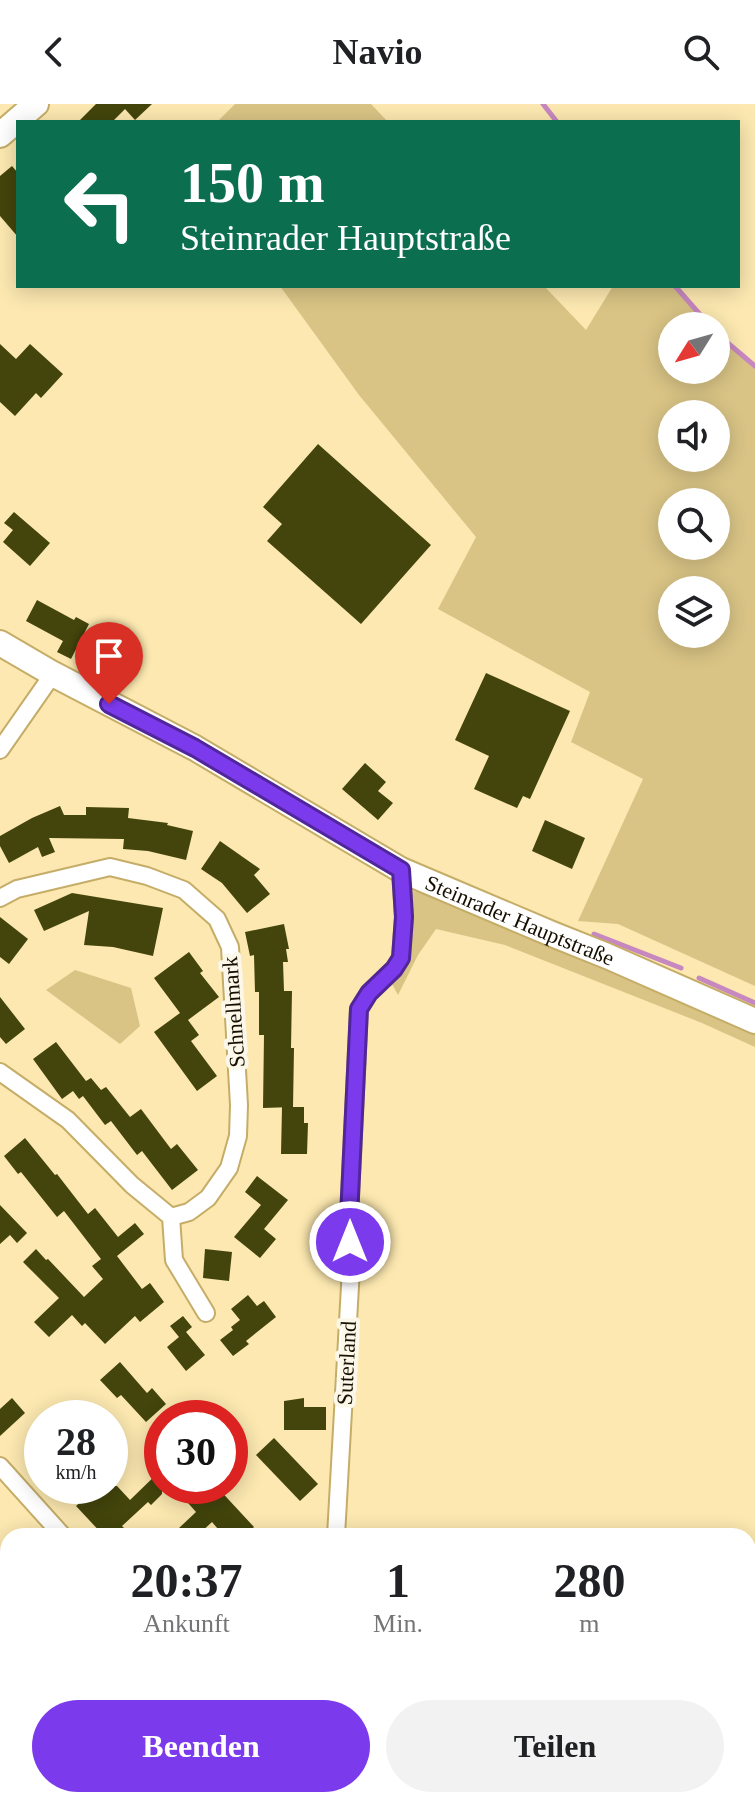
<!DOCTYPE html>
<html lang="de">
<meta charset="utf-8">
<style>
body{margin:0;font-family:Georgia,serif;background:#f2f2f2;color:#202124;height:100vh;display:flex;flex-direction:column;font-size:30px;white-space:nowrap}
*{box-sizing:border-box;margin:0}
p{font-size:26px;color:#757577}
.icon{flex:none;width:44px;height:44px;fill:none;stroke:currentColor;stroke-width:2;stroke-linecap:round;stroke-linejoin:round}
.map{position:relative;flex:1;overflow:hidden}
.side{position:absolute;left:0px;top:1424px;width:756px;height:280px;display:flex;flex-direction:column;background:#fff;border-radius:24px 24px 0 0;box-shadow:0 4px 20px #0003}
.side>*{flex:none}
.hud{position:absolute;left:16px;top:16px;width:724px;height:168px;border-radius:0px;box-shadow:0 4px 20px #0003;background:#0b6e4f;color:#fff;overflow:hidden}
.needle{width:52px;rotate:233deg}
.controls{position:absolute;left:658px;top:208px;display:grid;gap:16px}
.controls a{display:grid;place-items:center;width:72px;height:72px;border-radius:50%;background:#fff;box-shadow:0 4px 20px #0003;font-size:40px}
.speed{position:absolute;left:24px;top:1296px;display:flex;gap:16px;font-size:40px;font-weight:700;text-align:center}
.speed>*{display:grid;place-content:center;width:104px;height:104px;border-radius:50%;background:#fff;box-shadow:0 4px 20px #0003;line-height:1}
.speed small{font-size:20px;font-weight:400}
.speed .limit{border:12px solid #d22;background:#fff;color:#111}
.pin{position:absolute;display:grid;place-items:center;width:68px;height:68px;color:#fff;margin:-82px -34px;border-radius:50% 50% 50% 0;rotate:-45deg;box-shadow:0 0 8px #0007}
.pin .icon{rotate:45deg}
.me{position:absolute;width:88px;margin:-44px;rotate:0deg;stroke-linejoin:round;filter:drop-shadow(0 0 6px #0008)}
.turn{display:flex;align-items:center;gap:28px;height:168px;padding:0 32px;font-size:36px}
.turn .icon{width:104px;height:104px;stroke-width:2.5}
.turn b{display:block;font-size:56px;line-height:68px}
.eta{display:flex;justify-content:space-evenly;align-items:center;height:136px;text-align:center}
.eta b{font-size:48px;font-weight:700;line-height:56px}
.action{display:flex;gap:16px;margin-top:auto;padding:16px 32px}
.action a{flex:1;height:92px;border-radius:48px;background:#7c3aed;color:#fff;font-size:32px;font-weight:700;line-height:92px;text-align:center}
.action a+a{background:#f2f2f2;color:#202124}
header{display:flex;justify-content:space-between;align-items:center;height:104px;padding:0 32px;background:#fff;font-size:36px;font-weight:700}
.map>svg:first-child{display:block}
.green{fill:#d9c485;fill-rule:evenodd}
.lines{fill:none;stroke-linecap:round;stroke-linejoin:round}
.stream{stroke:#c788bf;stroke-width:5}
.building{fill:#43450c}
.minor-casing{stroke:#c5ad68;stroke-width:20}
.secondary-casing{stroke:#c5ad68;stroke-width:28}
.minor{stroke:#fff;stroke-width:16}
.secondary{stroke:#fff;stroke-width:24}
.route-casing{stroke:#51269a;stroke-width:20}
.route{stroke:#7c3aed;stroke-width:14}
.labels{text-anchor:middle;stroke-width:8;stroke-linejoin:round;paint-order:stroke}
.street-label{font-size:22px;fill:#160f00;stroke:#fbf7e9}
</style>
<header><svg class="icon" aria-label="back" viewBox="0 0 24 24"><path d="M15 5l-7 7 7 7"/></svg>Navio<svg class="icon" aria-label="search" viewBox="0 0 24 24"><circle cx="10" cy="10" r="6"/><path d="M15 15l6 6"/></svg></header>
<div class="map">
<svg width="755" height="1704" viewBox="0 0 755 1704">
<rect width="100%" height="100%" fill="#fce8b0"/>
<g class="green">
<path d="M235,0H371L388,18H217Z"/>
<path d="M280,182H544L586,226L613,182H675L710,222H672V266H716V229L755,262V882L618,820L578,817L643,675L571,638L590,588L438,505L476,433L359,291ZM716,310V354H672V310ZM716,398V442H672V398ZM716,486V530H672V486Z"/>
<path d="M411,787L419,788L542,835L755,925V943L702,919L505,841L436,825L418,851L398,891L392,880L404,859L406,790Z"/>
<path d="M75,866L131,884L140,922L120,940L46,886Z"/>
<path d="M0,1567L8,1577V1696H104L111,1704H0Z"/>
</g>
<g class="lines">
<g class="stream">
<path d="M543,0L557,18"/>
<path d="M675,182L710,222"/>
<path d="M716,229L755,262"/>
<path d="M594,830L681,864"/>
<path d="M699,874L755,899"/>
</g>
</g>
<g class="building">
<path d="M96,0H152L135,16L125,5L112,18H78Z"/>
<path d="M12,62L18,69V133L0,112V72Z"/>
<path d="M0,240L16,255L30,240L63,270L41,294L36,289L15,312L0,298Z"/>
<path d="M318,340L431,441L361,520L267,437L282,420L263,403Z"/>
<path d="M14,408L50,439L30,462L3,438L13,426L4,419Z"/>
<path d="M37,496L74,516L76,513L89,520L71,555L57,548L63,537L26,517Z"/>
<path d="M486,569L570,607L530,695L523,692L517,704L474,685L489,652L455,636Z"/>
<path d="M365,659L386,678L378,687L393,699L378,716L342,685Z"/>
<path d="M60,702L64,711H86V703L129,704L128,714L168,719L167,721L193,727L186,756L148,747L123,745L124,735L49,734L55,748L42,753L38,743L9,759L0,742V732L32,714Z"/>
<path d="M545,716L585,734L572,765L532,747Z"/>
<path d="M220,737L260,765L254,771L270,790L247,809L222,779L201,765Z"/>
<path d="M72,789L163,804L153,852L113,843L84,841L89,807L44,827L34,806Z"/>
<path d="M0,813L28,835L9,860L0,853Z"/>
<path d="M284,820L289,845H286L288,858H283L284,887H292L291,944H294L293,1003L263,1004L264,931H259V888H255L254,851L250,852L245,828Z"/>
<path d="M189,848L203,867L200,869L219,893L188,916L199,931L191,937L217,972L197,987L154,928L180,909L154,874Z"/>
<path d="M0,893L25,925L6,940L0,933Z"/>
<path d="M56,938L86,977L91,974L101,986L106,983L130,1013L141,1005L171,1045L177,1040L198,1066L172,1086L142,1047L137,1051L111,1017L105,1021L83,992L79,995L73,987L62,995L33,955Z"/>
<path d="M282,1003H304V1019H308L307,1050H281Z"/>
<path d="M25,1034L55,1071L57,1070L88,1110L95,1104L118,1133L135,1119L144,1130L117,1152L142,1185L150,1179L164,1198L140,1218L135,1212L105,1240L85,1219L82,1222L72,1211L49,1233L34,1218L59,1194L23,1158L36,1145L46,1156L48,1155L84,1193L103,1175L92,1162L101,1155L64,1107L57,1113L21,1068L18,1070L4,1052Z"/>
<path d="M257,1072L288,1096L264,1125L276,1135L260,1154L234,1133L261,1101L245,1088Z"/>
<path d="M0,1101L27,1129L17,1139L10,1131L0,1140Z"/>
<path d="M205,1145L232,1148L229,1177L203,1174Z"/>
<path d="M248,1191L257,1202L264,1197L276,1213L246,1237L249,1240L233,1252L220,1236L233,1226L231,1223L240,1216L231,1205Z"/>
<path d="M183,1212L192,1223L186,1228L205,1251L186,1267L167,1243L179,1233L170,1222Z"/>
<path d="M120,1258L147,1289L152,1284L166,1300L146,1318L121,1291L117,1294L100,1276Z"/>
<path d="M12,1294L25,1309L0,1332V1305Z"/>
<path d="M304,1294V1303H326V1326H284V1297Z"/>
<path d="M274,1334L318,1380L300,1397L256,1351Z"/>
<path d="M162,1365V1390L151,1401L148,1398L122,1422L124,1424L115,1432H104L76,1402L84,1395L72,1382H117L130,1396Z"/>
<path d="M173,1382H216L254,1423L245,1432H224L212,1418L197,1432H187L179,1424L196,1408Z"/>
</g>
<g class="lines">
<defs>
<g id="minor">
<path d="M0,646L53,570"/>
<path d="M0,794L17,785L110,763L147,772L184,786L217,815L230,843L239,1001L238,1032L229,1064L208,1094L189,1108L171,1113"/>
<path d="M0,968L68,1016L132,1081L171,1113L174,1156L206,1209"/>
<path d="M0,1362L63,1432"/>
<path d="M336,1432L351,1164L349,1113L359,905L369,889L394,865L401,854L404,813L401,766"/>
</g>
<g id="secondary">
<path d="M0,31L36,0"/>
<path id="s1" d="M0,539L53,570L195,644L401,766L552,830L607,852L755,917"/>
</g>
</defs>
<use href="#minor" class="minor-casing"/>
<use href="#secondary" class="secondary-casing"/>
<use href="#minor" class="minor"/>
<use href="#secondary" class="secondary"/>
</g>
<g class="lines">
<defs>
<path id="route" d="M109,600L195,644L401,766L404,813L401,854L394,865L369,889L359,905L349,1113L350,1138"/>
</defs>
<use href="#route" class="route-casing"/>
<use href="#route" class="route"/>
</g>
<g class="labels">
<g class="street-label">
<text dy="8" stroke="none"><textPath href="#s1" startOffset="590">Steinrader Hauptstraße</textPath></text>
<text transform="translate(233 908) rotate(-94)" y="8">Schnellmark</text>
<text transform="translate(346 1259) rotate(-87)" y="8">Suterland</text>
</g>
</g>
</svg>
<div class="controls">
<a><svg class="needle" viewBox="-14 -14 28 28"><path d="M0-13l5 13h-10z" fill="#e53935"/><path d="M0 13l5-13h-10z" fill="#757577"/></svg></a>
<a><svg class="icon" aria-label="sound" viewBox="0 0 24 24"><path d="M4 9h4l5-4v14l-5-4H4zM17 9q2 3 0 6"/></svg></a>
<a><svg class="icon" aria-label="search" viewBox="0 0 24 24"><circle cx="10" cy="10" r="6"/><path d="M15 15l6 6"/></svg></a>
<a><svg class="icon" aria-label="layers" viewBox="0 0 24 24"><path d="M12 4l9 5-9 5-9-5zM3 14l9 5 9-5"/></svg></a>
</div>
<div class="speed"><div>28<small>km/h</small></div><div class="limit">30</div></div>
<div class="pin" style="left:109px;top:600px;background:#d93025"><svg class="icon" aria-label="arrive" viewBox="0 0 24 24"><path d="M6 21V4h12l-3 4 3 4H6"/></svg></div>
<svg class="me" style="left:350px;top:1138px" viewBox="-20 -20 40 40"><circle r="17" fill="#7c3aed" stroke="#fff" stroke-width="3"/><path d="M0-11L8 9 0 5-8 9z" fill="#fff"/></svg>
<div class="hud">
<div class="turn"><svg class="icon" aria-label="left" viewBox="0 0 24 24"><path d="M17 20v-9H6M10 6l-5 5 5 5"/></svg><div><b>150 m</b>Steinrader Hauptstraße</div></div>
</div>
<section class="side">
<div class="eta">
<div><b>20:37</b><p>Ankunft</p></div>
<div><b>1</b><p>Min.</p></div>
<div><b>280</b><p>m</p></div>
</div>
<div class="action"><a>Beenden</a><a>Teilen</a></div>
</section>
</div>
